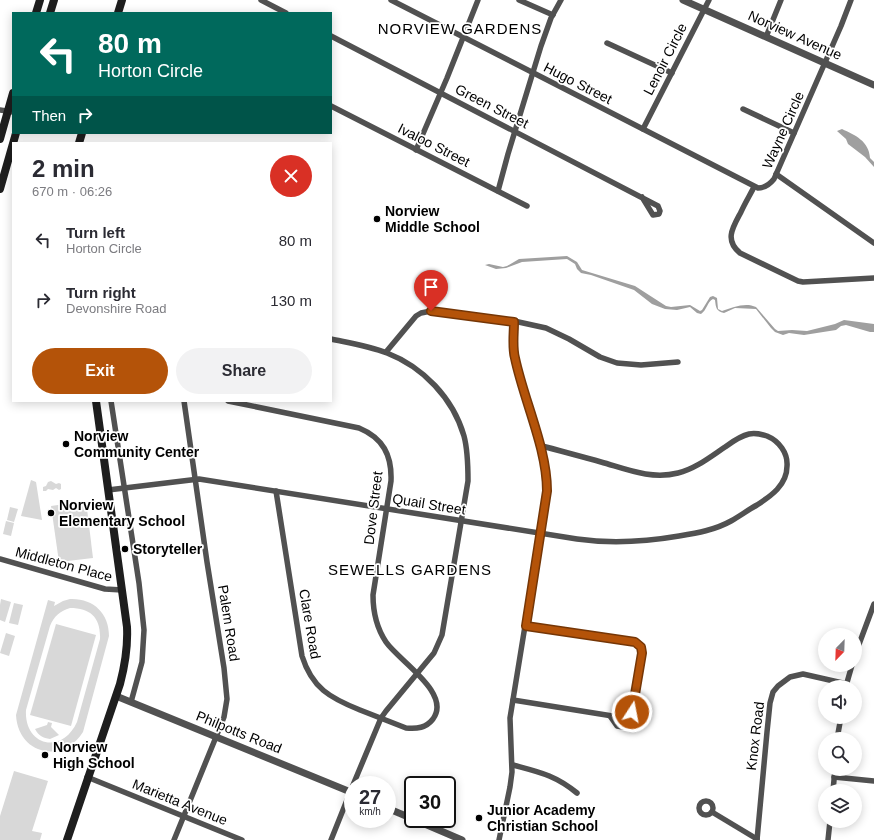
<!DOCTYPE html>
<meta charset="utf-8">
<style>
body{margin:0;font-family:Arial,sans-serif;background:#f2f2f3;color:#2b2b33;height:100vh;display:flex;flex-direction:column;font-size:15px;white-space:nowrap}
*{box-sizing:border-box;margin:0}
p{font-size:13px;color:#7c7c81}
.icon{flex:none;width:22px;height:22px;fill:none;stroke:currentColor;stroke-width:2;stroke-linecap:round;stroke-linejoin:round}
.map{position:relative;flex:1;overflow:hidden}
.details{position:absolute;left:12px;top:142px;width:320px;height:260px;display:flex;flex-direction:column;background:#fff;border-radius:0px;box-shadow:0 2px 10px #0003}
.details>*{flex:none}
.hud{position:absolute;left:12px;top:12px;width:320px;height:122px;border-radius:0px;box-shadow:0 2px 10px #0003;background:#00695c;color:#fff;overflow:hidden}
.needle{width:26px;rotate:203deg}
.controls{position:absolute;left:818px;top:628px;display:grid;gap:8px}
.controls a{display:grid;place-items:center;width:44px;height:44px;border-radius:50%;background:#fff;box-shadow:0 2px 10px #0003;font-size:20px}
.speed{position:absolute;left:344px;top:776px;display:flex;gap:8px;font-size:20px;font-weight:700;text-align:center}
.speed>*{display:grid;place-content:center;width:52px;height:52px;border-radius:50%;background:#fff;box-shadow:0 2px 10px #0003;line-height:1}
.speed small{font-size:10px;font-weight:400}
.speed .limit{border:2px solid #111;border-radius:6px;background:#fff;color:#111}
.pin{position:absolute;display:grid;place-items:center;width:34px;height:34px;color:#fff;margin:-41px -17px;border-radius:50% 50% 50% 0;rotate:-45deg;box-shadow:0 0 4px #0007}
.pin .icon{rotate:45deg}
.me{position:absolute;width:44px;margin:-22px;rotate:11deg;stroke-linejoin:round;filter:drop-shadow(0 0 3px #0008)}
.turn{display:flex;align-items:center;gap:14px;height:84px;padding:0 20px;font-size:18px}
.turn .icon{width:52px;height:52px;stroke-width:2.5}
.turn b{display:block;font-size:28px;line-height:34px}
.then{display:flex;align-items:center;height:38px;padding:0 20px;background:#0003;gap:8px;font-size:15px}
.round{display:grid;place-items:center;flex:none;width:42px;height:42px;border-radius:21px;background:#f2f2f3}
.headline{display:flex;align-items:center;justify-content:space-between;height:68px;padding:0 20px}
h1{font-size:24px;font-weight:700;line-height:30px}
.button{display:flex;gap:8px;margin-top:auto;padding:8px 20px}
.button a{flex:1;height:46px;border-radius:24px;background:#b45309;color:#fff;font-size:16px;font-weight:700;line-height:46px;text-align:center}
.button a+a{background:#f2f2f3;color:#2b2b33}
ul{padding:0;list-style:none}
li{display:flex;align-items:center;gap:12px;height:60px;padding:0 20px}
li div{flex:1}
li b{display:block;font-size:15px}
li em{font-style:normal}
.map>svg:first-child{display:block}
.green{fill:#d8d8d8;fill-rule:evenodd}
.water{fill:#9f9f9f}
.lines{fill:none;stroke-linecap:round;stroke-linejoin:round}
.minor{stroke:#515151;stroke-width:5.5}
.tertiary{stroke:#515151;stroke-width:7}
.secondary{stroke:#1e1e1e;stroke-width:8}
.route-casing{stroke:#753606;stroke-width:10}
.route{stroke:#b45309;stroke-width:7}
.poi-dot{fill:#000;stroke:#fff;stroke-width:1.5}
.labels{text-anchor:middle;stroke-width:3.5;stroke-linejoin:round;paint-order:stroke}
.street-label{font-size:14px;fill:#000;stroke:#fff}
.poi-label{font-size:14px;font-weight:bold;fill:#000;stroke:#fff;text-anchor:start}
.neighbourhood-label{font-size:15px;letter-spacing:1px;fill:#000;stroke:#fff}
</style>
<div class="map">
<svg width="874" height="840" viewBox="0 0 874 840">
<rect width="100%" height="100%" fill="#fff"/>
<g class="green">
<path d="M31,480L36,482L42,520L21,516Z"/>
<path d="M51,481L56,484L59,483L61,484V489L59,490L56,488L53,490L48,489L46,491H43V487L46,486L48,482Z"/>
<path d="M86,501L93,558L59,562L51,506Z"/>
<path d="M10,507L18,509L14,522L7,520Z"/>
<path d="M6,521L14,523L11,536L3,534Z"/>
<path d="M1,599L11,602L5,622L0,620V605Z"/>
<path d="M70,599C93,598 109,613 109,636L83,732C62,765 18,754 16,715L48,600L55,602L54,606L63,601ZM70,608C91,608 101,618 100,639L77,722C62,755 24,746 26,710L50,626C54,616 60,611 70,608Z"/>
<path d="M14,603L23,605L18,625L9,623Z"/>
<path d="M56,624L96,635L71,726L30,715Z"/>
<path d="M6,633L15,636L9,656L0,653Z"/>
<path d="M48,722L52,723L51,727L59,735L50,739C43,738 39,736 35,729L47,725Z"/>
<path d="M14,771L48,781L32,831L42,833L40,840H0V816Z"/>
</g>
<g class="water">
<path d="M842,129C855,135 869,141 870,158L874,162V167L865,157L848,144L846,139L837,131Z"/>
<path d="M567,256L577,262L582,270L635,286L666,306L671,307L690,305L700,311L702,310L710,297L713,296L717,298L718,309L722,311C733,307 746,302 756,307L775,329L778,331L792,330L807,331L835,324L844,320L874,324V332H870L846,325L841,326L836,330L804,335L789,333L783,335L775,332L771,328L756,309L735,308L724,313C716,311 716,308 715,300L713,299C707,302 707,310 701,314L697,313L690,307L677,310L665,309L652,304L634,290L591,275L581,273L577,269L575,264L567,259L522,262L506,268L496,269L485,265L489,264L503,267L507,266L519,259Z"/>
</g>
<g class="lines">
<g class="minor">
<path d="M261,0L286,13"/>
<path d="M391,0L758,188C765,188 770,184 774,179L841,26L851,0"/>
<path d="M519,0L553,15"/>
<path d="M331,36L658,206L660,211L659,214L653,215L642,197"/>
<path d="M766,37L781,0"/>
<path d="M607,43L672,73"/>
<path d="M331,106L527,206"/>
<path d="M743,109L794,133"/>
<path d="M0,110L13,112"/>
<path d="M643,129L709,0"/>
<path d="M416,150L447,78L478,0"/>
<path d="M776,174L874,243"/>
<path d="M754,187C750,195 745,203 741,212C733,227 724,240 740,253L798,281L803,282L874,278"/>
<path d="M498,191L508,154L541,46L551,18L561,0"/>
<path d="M331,339C350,343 369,346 387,353C423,367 453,398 464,436C468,451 468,466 468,481L442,635L434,653L386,711L381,718L353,785"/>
<path d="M386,352L416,316L421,313L431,311L514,321L546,328L569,339L600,357L617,363L641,365L678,362"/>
<path d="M111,401L139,583L144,630L142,662L131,702"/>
<path d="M228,401L359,428C383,438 392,455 391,481L373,595C373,612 376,627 386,642C399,661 452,693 433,719C426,728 417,729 406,728C391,722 375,716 360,710C330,698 312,688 302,656L276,491"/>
<path d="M108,490L199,479L577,539C612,544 644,542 679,536C697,533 715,530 731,521C740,516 748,510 757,505C771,496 787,485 787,466C788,453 779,441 767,436C761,434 755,433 749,434C740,436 732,442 725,447C710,457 695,469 678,473C651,480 626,469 601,462C580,456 560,451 539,445"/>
<path d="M0,559L105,589L122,590"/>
<path d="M855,655L874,604"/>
<path d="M846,686L852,665"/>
<path d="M513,700L625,718L631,715L632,712L643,653L641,647L635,642L525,626"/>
<path d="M610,716L617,726L623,727L627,725L631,715"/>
<path d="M837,739L841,717"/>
<path d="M513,765C539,772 555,775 577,793"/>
<path d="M87,777L242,840"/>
<path d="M834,777L874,781"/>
<path d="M833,791L835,769"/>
<circle cx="706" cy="808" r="7"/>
<path d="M712,812L757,839"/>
<path d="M174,840L216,737L224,717L227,699L224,668L207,562L184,401"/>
<path d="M331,840L351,790"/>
<path d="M499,840L510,787L512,772L510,718L547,491C547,448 524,401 515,358C512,347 514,333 514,321"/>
<path d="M757,840L767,732L770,703L773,692L778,686L790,677L803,674L847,684"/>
<path d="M828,840L830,821"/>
</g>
<g class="tertiary">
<path d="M683,0L874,85"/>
<path d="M116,696L353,793"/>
<path d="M387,808L413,819"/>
<path d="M413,819L462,840"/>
</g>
<g class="secondary">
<path d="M36,13L40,0"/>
<path d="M50,13L54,0"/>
<path d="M118,13L122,0"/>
<path d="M0,139L13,93"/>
<path d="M79,143L82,133"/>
<path d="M0,189L16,133"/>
<path d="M67,840L120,684C125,665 128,647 127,627L96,401"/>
</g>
</g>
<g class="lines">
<defs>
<path id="route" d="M431,311L514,322C514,333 512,347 515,358C524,401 547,448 547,491L526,626L635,642L641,647L642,653L632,712"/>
</defs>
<use href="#route" class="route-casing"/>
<use href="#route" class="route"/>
</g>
<g class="poi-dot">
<circle cx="377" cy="219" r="4"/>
<circle cx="66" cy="444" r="4"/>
<circle cx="51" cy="513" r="4"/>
<circle cx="125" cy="549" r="4"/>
<circle cx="45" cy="755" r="4"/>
<circle cx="479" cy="818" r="4"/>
</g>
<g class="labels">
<g class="street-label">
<text transform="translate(795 35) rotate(24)" y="5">Norview Avenue</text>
<text transform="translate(665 59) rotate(-63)" y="5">Lenoir Circle</text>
<text transform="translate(578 83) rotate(27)" y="5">Hugo Street</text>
<text transform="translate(492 106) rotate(27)" y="5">Green Street</text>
<text transform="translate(783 130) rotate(-66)" y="5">Wayne Circle</text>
<text transform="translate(434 145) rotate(27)" y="5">Ivaloo Street</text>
<text transform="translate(429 504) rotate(9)" y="5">Quail Street</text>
<text transform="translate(373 508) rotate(-83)" y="5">Dove Street</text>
<text transform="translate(64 564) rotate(15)" y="5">Middleton Place</text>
<text transform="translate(229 623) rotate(81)" y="5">Palem Road</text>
<text transform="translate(310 624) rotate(80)" y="5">Clare Road</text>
<text transform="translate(239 732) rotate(22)" y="5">Philpotts Road</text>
<text transform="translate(755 736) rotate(-83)" y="5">Knox Road</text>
<text transform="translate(180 802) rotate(22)" y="5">Marietta Avenue</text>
</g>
<g class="poi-label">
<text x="385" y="216">Norview<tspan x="385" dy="16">Middle School</tspan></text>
<text x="74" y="441">Norview<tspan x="74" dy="16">Community Center</tspan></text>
<text x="59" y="510">Norview<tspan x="59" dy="16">Elementary School</tspan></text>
<text x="133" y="554">Storyteller</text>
<text x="53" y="752">Norview<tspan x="53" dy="16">High School</tspan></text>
<text x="487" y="815">Junior Academy<tspan x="487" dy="16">Christian School</tspan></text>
</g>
<g class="neighbourhood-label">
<text x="460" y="34">NORVIEW GARDENS</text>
<text x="410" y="575">SEWELLS GARDENS</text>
</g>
</g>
</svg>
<div class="controls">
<a><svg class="needle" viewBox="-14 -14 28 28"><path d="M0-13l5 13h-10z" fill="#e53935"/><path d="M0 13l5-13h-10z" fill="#7c7c81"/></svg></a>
<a><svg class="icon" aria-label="sound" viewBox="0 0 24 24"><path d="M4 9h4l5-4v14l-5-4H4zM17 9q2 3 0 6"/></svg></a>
<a><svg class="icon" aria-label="search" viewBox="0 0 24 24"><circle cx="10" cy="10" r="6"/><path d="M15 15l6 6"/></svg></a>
<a><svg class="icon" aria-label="layers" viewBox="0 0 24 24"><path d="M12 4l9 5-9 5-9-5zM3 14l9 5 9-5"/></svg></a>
</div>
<div class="speed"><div>27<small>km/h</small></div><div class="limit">30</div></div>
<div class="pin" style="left:431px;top:311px;background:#d93025"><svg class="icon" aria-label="arrive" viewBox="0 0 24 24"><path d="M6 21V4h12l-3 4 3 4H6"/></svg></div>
<svg class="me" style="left:632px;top:712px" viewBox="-20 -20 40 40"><circle r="17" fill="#b45309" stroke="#fff" stroke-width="3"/><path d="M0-11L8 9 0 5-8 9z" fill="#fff"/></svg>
<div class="hud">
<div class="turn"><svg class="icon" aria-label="left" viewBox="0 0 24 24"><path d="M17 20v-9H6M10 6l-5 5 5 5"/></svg><div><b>80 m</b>Horton Circle</div></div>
<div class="then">Then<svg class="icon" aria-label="right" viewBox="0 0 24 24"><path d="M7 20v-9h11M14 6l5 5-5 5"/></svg></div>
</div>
<section class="details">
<div class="headline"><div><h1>2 min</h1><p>670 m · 06:26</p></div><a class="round" style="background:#d93025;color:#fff"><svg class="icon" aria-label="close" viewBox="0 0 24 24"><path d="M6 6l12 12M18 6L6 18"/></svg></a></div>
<ul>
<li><svg class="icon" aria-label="left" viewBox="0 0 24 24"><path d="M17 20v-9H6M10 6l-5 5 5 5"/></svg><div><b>Turn left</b><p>Horton Circle</p></div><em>80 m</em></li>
<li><svg class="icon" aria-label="right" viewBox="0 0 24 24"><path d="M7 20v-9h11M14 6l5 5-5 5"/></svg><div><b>Turn right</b><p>Devonshire Road</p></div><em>130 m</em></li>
</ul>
<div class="button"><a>Exit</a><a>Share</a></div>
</section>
</div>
